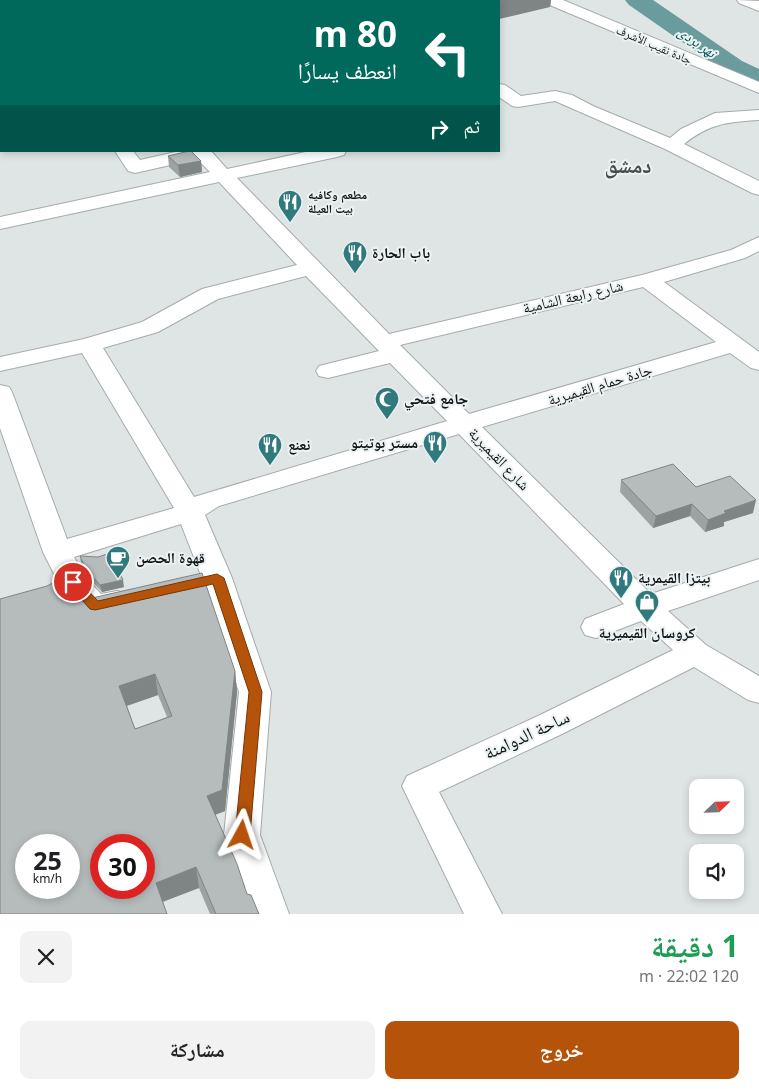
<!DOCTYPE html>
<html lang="ar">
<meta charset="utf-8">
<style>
body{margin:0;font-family:"Noto Sans","Noto Naskh Arabic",sans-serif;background:#f2f2f2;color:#202124;direction:rtl;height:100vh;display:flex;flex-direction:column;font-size:19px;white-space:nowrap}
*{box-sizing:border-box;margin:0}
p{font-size:16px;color:#757577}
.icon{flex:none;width:28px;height:28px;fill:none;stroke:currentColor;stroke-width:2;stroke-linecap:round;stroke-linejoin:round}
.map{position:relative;height:914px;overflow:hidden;direction:ltr}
.sheet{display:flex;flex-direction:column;background:#fff;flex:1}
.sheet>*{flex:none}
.top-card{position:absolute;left:0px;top:0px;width:500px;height:152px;box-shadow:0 2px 8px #0003;direction:rtl;background:#00695c;color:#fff;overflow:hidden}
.needle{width:32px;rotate:67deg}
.buttons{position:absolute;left:689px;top:779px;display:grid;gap:10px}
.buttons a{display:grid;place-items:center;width:55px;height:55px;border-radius:10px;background:#fff;box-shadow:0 2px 8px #0003;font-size:25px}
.speed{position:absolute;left:15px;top:834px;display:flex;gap:10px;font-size:25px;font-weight:700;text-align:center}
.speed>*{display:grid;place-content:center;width:65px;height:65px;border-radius:50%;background:#fff;box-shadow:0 2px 8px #0003;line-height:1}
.speed small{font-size:12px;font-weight:400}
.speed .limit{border:8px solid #d22;background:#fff;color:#111}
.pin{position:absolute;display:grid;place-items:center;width:42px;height:42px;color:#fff;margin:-21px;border:2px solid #fff;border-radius:50%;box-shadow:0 1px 5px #0007}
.me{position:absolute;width:55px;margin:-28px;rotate:5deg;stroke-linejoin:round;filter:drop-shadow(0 0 4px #0008)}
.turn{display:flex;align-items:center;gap:18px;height:105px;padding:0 20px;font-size:22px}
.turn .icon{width:65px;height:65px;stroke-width:2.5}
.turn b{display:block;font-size:35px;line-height:42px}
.then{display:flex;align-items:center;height:48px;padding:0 20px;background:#0003;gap:10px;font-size:19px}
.round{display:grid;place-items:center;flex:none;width:52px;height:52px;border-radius:10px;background:#f2f2f2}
.summary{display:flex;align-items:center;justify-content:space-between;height:85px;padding:0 20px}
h1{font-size:30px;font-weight:700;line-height:38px;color:#1e9e55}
.cta{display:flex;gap:10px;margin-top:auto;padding:10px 20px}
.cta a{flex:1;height:58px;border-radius:10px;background:#b45309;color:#fff;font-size:20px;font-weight:700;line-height:58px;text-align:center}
.cta a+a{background:#f2f2f2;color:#202124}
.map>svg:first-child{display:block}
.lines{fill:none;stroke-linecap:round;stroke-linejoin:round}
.river{fill:#6a9c9e;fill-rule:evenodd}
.minor-casing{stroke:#a5abab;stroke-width:2}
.minor{fill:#fff;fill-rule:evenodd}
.wall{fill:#9da2a2;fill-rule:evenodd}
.shaded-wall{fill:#7f8484}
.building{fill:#b6bcbc;stroke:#7f8484;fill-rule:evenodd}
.route{fill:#b45309;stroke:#753606}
.labels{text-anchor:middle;stroke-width:4;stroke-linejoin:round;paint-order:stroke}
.far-street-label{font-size:12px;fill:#131515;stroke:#ecf2f3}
.far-poi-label{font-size:12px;font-weight:bold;fill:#131515;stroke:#ecf2f3;text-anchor:start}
.far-water-label{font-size:14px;font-style:italic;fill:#005053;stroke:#ecf2f3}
.poi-label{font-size:15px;font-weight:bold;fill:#131515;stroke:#ecf2f3;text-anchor:start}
.street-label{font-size:15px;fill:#131515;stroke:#ecf2f3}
.near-street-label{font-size:18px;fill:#131515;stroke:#ecf2f3}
.far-town-label{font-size:21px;font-weight:bold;fill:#474c4c;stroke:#ecf2f3}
</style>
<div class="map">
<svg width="759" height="914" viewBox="0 0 759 914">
<rect width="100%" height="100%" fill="#dfe5e5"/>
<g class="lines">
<path class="river" d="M625,0H653L742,61L759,69V87L750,85L724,71L629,5Z"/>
<defs>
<g id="minor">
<rect x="262" y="0" width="16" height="1"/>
<path d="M543,0H563L759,82V93L545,3Z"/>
<path d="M737,0L759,1V11L739,3Z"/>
<rect x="0" y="66" width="1" height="10"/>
<path d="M499,84L505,85L521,96L555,91L572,95L593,106L670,138L681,129L715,113L759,110V120C728,122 710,123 684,144L759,181V195L752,193L665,149L555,101L518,107L512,106L499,97Z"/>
<rect x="0" y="110" width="1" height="10"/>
<path d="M115,151H133L140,160L180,151H211L227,169L310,151H346L344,155L337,157L237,178L389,334L642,275L731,250L759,237V251L745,258L664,282L759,352V370L751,368L730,353L482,427L651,594L759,559V580L668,611L706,645L759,676V703L748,700L694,667L562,734L439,792L502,914H464L402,786L407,776L538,716L673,650L641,621L596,638L585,635L581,627L585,619L624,604L459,434L219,506L205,515L232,578L271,692L260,835L289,914H251L224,835L239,692L202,578L181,524L74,557L84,576L101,594L117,591L128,594L132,601L128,608L95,617L84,613L58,582L43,552L0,428V385L9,387L12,392L67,539L174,508L82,353L0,371V357L84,339L142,322L202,289L297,265L219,182L0,229V217L210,172L197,159L135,173L128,171ZM306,276L379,351L319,366L316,371L319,376L328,378L390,363L447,421L194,497L103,348L158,332L218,299ZM643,287L716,342L469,414L400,345Z"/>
</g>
</defs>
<use href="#minor" class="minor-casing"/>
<use href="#minor" class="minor"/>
</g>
<g class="wall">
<path d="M381,0H551L550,7L499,1H381Z"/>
<path d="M168,156L201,161L202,172L180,177L169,167Z"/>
<path d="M621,480L696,487L753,513L724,522V526L705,532L690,516L653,528L620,492Z"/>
<path d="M80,556L124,587L102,592L86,575L81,563Z"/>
<path d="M79,594L235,671L237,692L225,811L215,815L247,894L259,914H210L199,888L0,914ZM158,695L167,717L135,729L127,706Z"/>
</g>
<g class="shaded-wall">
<path d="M505,0H551L550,7L499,19V1Z"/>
<path d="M0,51H1V68L0,69Z"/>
<path d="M201,161L202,172L180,177L178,165Z"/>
<path d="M756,500L753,513L724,522V526L705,532L708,520L724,511Z"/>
<path d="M692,504L690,516L653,528L656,516Z"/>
<path d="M123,580L124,587L102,592L100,585Z"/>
<path d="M235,671L237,692L225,811L209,817L207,796Z"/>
<path d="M155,674L158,695L123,707L119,686Z"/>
<path d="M196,867L199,888L160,903L156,883Z"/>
</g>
<g class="building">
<path d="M0,0H195L196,1H1V51H0Z"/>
<path d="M404,0H505L499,1H405Z"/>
<path d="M189,151H191L201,161L178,165L168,156Z"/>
<path d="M673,464L696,487L730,476L756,500L724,511L726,513L708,520L692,504L656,516L621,480Z"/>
<path d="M110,553L123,580L100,585L85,568L80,556L98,557Z"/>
<path d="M202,573L235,671L222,790L207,796L237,864L247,894L251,895L259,914H216L196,867L156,883L167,914H0V599L47,586L64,577L79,594L92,598ZM155,674L172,716L135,729L119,686ZM26,845H69V888H26ZM101,845H144V888H101Z"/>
</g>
<path class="route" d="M217,574L224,578L262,692L250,835L248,840L242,842L237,840L235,835L249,692L213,584L95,610L90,609L66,582L73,577L77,579L98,601Z"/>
<defs>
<symbol id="restaurant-pin" viewBox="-11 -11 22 30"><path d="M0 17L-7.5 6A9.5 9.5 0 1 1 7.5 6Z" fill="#307a7d" stroke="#ecf2f3"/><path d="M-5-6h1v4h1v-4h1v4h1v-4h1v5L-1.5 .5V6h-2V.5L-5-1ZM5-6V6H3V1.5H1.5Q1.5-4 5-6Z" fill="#fff"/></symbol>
<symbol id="mosque-pin" viewBox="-11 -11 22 30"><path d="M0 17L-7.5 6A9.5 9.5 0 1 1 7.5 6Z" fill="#307a7d" stroke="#ecf2f3"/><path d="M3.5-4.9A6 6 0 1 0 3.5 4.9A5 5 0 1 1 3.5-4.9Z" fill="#fff"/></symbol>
<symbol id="cafe-pin" viewBox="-11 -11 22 30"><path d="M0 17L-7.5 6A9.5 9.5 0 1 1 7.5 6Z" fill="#307a7d" stroke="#ecf2f3"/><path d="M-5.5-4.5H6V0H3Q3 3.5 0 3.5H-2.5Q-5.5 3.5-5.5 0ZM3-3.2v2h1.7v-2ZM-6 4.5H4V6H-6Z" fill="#fff"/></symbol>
<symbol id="shop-pin" viewBox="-11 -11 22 30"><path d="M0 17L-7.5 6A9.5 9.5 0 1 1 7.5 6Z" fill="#307a7d" stroke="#ecf2f3"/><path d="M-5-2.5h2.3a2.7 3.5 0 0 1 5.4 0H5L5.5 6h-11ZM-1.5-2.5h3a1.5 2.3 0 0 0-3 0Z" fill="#fff"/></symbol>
</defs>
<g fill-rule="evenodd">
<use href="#restaurant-pin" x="276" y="188" width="28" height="38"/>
<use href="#restaurant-pin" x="341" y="239" width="28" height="38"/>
<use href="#mosque-pin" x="373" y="385" width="28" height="38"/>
<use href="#restaurant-pin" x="421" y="429" width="28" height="38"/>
<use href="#restaurant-pin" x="256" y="431" width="28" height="38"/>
<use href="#cafe-pin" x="104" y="544" width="28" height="38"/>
<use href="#restaurant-pin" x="607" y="564" width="28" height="38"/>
<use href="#shop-pin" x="633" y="588" width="28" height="38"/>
</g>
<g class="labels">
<g class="far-street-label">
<text transform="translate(654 45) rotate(23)" y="4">جادة نقيب الأشرف</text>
</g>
<g class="far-poi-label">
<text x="308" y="199">مطعم وكافيه<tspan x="308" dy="14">بيت العيلة</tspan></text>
</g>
<g class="far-water-label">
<text transform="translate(697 42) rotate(35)" y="5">نهر بردى</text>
</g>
<g class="poi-label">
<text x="372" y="258">باب الحارة</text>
<text x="404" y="404">جامع فتحي</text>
<text x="418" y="448" text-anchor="end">مستر بوتيتو</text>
<text x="288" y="450">نعنع</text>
<text x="136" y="563">قهوة الحصن</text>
<text x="638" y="583">بيتزا القيمرية</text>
<text x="647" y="638" text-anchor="middle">كروسان القيميرية</text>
</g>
<g class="street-label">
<text transform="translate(573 297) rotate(-13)" y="5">شارع رابعة الشامية</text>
<text transform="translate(600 385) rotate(-17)" y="5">جادة حمام القيميرية</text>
<text transform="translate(499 459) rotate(46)" y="5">شارع القيميرية</text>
</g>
<g class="near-street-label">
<text transform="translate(527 735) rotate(-25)" y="6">ساحة الدوامنة</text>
</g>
<g class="far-town-label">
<text x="628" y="173">دمشق</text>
</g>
</g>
</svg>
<div class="buttons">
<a><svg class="needle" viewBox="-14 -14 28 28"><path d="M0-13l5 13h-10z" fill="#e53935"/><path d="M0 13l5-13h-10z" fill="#757577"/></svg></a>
<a><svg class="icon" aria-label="sound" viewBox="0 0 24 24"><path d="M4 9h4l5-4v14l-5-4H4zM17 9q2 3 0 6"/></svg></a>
</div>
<div class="speed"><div>25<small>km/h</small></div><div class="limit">30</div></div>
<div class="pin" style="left:73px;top:582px;background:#d93025"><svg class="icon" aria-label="arrive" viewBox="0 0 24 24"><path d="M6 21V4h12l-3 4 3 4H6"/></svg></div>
<svg class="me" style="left:242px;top:835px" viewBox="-20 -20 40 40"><path d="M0-17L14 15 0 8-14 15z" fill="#b45309" stroke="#fff" stroke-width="4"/></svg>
<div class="top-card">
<div class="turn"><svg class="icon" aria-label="left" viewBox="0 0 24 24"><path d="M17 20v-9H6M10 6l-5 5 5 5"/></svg><div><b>80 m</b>انعطف يسارًا</div></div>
<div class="then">ثم<svg class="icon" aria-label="right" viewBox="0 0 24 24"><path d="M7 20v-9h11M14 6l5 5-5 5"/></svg></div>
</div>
</div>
<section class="sheet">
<div class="summary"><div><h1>1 دقيقة</h1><p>120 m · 22:02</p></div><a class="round"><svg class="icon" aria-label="close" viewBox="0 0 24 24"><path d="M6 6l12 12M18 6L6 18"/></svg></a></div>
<div class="cta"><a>خروج</a><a>مشاركة</a></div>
</section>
